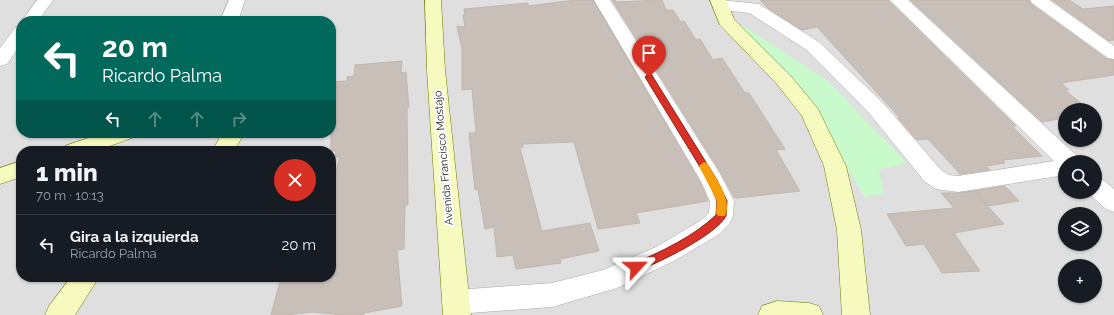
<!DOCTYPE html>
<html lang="es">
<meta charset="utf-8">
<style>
body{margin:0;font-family:Raleway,sans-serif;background:#20242c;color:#f1f3f6;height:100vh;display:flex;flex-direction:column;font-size:15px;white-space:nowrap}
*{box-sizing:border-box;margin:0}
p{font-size:13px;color:#9ea1a6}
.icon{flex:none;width:22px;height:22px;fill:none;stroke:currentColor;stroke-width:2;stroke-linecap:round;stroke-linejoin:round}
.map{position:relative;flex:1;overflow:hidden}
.panel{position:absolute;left:16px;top:146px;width:320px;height:136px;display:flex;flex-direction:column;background:#171b24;border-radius:16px;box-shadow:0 1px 3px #0004}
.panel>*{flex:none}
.hud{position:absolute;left:16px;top:16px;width:320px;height:122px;border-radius:16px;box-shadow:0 1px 3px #0004;background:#00695c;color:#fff;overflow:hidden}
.fabs{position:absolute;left:1058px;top:103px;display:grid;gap:8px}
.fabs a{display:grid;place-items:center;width:44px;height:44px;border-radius:50%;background:#171b24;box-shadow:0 1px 3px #0004;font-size:20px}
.pin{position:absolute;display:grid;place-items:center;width:34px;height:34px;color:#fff;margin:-41px -17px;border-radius:50% 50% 50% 0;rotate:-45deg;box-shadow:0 0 4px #0007}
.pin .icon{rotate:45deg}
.me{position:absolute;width:44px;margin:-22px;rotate:66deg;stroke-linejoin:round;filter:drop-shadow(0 0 3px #0008)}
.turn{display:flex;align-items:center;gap:14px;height:84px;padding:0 20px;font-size:18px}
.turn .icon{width:52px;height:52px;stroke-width:2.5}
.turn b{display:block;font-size:28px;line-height:34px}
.lanes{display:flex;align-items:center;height:38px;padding:0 20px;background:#0003;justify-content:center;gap:20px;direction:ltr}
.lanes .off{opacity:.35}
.round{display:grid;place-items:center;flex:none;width:42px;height:42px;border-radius:21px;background:#20242c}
.summary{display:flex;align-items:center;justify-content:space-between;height:68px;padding:0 20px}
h1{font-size:24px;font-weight:800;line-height:30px}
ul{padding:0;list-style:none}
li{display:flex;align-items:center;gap:12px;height:60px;padding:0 20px;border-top:1px solid #363941}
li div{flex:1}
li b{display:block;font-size:15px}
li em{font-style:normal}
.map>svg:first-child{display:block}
.residential{fill:#e0dfdf;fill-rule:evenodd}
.park{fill:#c8facc}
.building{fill:#c7bfb8;stroke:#c4b6ab}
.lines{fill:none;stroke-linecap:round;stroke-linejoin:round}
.street-casing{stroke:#a9a9a9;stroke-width:1}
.secondary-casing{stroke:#707d05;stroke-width:1}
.street{fill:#fff;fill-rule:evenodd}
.secondary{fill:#f7fabf;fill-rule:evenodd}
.route{fill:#d93025;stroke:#8d1f18}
.slow{fill:#f59e0b}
.labels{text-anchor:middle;stroke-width:4;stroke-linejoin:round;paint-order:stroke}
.street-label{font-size:11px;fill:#222;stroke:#fff}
</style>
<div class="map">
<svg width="1114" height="315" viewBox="0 0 1114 315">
<rect width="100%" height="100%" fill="#f2efe9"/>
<path class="residential" d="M0,0H1114V315H0ZM21,21H331V133H21ZM1065,110H1095V140H1065ZM21,151H331V277H21ZM1065,162H1095V192H1065ZM1065,214H1095V244H1065ZM1065,266H1095V296H1065Z"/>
<path class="park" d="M744,26L829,82L907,163L879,170L884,193L865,197L815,117L740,27Z"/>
<g class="building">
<path d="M576,0H593L700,182L708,201L636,213L640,223L598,229L574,142L523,144V147L520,148L542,231L590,223L599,251L560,259L561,263L516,269L513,255L497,257L494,227L485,229L478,189L475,190L469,133H476L472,89L462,90V49L457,26L465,27L463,15H465L464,9L528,3V6Z"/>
<path d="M612,0H615L616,2L662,0L666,10H673L681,22L684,21L696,40L700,39L713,60L722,58L745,93H749L785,149L776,150L800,191L736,198L734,197L721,173Z"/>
<path d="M760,0H888L1016,126H1012L1042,156L1003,160L1005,163L986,166L990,170L960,174L928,139L917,140L898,118H900L817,27L802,30L769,9Z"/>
<path d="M910,0H1029L1031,4L1107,59L1114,60V75L1061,83L1069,90H1065L1083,105L1065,107V118L1042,122Z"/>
<path d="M1052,0H1069L1083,9L1114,6V40L1109,41Z"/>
<path d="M402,61L401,73L406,72L409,108H407L408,205H405L404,249L397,250L402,306L364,313V315H344L312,312L286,315H271L281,277H331V188L340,157H335L336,151H331V82L347,81V77L354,76L355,65Z"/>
<path d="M1005,186L1019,201L988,206L974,191Z"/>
<path d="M974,191L1004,224L954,233L980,271L942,273L924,244L906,246L887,214L954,208L941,193H958Z"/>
</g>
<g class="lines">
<defs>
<g id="street">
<path d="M37,0H53L38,21L21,22Z"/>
<path d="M229,0H245L238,21H220Z"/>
<path d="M594,0H610L720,174L734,201L733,216L730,223L718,235L674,261L617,288L552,307L456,314L446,310L442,302L446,294L456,290L552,283L603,270L656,247L700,221L709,213L710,201L701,181Z"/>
<path d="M721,0L759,4L819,42L883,103L941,170L949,175L958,176L1054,161L890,0H908L1077,156L1080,162H1065V175L958,192L936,189L925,182L869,113L807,50L749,13L715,9L713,5L715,1Z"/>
<path d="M1030,0H1049L1114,46V59L1108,58L1032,3Z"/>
<path d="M21,27V44L7,64L0,66V48L15,28Z"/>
<path d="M1095,177L1103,180L1114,189V212L1106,209L1087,192H1095Z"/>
</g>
<g id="secondary">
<path d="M425,0H441L445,70L471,315H443L427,70Z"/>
<path d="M710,0H726L734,19L790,75L818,109L846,166L861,230L870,315H842L837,230L824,166L802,116L776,83L720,25Z"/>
<path d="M103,133H136L132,138L96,151H62L65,146Z"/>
<path d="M219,133H241V139L234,151H212L219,139Z"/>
<path d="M21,161V177L0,184V168Z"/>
<path d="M71,277H99L75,315H45L49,306Z"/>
<path d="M777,301L809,303L819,306L823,315H758L762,306Z"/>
</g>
</defs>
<use href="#street" class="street-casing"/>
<use href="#secondary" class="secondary-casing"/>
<use href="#street" class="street"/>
<use href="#secondary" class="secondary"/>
</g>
<path class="route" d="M647,75H652L653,77L717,180L727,201L726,216C716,235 657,264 636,271L633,270L631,267L633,264C662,251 693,237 716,215L717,201L708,180L645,77Z"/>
<path class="slow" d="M704,162L707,163C715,177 733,200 725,216H718L716,213L717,201L699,166Z"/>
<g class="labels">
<g class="street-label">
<text transform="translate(443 158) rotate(-95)" y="4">Avenida Francisco Mostajo</text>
</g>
</g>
</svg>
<div class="fabs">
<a><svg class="icon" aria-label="sound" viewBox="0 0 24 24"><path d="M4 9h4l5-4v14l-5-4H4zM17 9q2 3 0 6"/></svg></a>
<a><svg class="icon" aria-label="search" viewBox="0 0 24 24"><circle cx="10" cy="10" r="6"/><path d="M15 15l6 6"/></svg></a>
<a><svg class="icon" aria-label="layers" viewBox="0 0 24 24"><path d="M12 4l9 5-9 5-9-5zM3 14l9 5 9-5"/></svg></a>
<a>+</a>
</div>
<div class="pin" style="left:649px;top:77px;background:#d93025"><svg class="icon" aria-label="arrive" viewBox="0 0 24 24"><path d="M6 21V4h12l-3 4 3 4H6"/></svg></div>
<svg class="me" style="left:636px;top:267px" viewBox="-20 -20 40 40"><path d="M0-17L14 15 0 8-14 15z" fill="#d93025" stroke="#fff" stroke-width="4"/></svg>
<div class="hud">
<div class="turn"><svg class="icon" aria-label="left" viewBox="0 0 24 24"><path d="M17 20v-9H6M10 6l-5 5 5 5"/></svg><div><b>20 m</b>Ricardo Palma</div></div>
<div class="lanes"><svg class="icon" aria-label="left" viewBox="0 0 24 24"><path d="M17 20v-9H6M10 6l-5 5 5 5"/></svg><svg class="icon off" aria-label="ahead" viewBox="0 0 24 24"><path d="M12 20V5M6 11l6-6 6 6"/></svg><svg class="icon off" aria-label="ahead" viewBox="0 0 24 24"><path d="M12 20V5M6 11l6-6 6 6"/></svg><svg class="icon off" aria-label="right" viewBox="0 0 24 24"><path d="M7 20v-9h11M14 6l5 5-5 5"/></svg></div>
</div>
<section class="panel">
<div class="summary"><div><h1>1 min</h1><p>70 m · 10:13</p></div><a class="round" style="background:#d93025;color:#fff"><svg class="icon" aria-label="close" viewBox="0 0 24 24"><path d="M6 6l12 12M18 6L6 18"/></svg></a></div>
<ul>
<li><svg class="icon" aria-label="left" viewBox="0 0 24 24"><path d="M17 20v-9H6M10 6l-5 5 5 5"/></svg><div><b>Gira a la izquierda</b><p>Ricardo Palma</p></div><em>20 m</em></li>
</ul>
</section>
</div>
